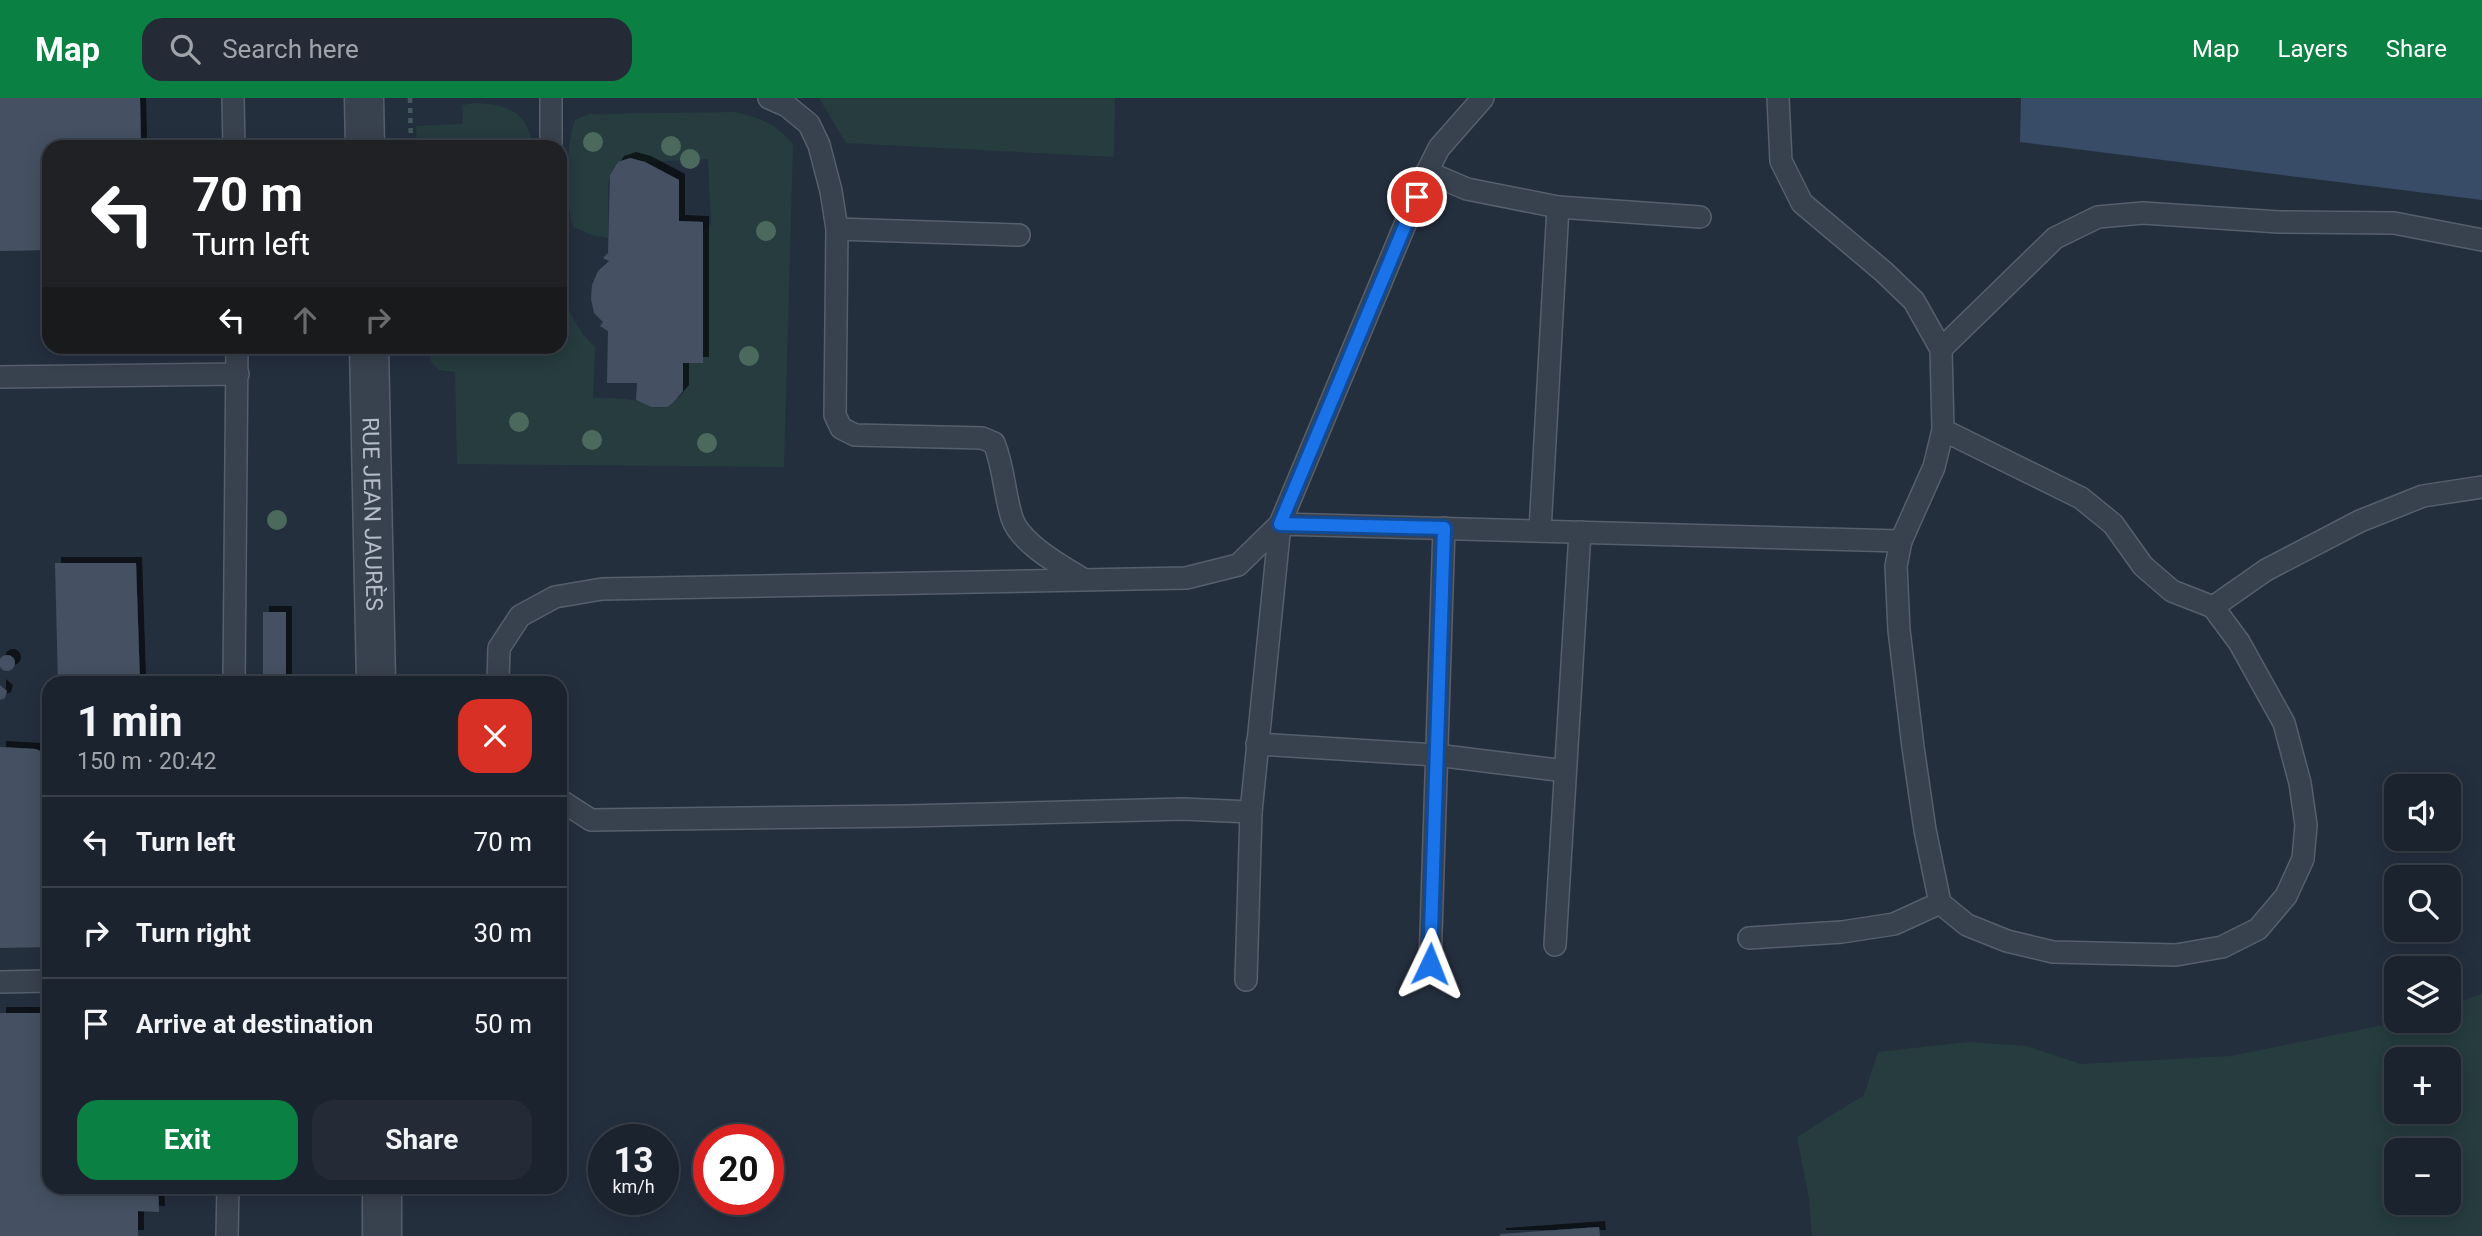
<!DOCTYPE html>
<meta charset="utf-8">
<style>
body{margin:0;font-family:Roboto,sans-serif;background:#242b36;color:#f1f3f6;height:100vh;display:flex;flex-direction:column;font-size:26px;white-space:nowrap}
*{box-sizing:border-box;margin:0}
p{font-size:23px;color:#a0a4aa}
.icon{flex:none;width:38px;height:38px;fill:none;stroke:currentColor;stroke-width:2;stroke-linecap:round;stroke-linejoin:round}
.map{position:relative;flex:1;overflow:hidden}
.drawer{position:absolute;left:42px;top:578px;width:525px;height:518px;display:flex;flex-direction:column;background:#1b232e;border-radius:21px;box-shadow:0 4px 18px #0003,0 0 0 2px #39404a}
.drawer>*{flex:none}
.top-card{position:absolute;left:42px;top:42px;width:525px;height:214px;border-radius:21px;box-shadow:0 4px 18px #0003,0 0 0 2px #39404a;background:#202124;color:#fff;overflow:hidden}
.controls{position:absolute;left:2384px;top:676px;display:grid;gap:14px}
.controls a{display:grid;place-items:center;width:77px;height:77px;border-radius:14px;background:#1b232e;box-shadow:0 4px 18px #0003,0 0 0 2px #39404a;font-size:35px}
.speed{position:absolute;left:588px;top:1026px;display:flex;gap:14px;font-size:35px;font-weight:700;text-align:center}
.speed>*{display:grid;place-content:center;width:91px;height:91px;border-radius:50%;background:#1b232e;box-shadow:0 4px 18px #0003,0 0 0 2px #39404a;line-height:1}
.speed small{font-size:18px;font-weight:400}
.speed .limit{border:10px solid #d22;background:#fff;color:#111}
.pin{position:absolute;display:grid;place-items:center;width:60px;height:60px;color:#fff;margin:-30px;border:4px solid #fff;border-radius:50%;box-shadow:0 2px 7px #0007}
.me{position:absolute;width:77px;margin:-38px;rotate:2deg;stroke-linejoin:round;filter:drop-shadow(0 0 5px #0008)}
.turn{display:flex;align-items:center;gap:24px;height:147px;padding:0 35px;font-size:32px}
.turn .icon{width:91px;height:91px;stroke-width:2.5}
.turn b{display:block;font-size:49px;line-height:60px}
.lanes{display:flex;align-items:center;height:66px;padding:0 35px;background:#0003;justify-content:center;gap:35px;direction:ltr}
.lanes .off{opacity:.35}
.round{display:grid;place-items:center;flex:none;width:74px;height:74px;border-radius:21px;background:#242b36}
.headline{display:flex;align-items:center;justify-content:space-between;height:119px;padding:0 35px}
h1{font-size:42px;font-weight:700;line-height:52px}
.cta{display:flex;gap:14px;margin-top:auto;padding:14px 35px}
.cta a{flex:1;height:80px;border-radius:21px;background:#0b8043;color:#fff;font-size:28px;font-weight:700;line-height:80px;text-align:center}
.cta a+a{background:#242b36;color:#f1f3f6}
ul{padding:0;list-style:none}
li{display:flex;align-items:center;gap:21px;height:91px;padding:0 35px;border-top:2px solid #39404a}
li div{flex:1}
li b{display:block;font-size:26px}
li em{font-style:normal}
header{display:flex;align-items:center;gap:42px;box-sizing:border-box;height:98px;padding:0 35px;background:#0b8043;color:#fff}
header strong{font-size:33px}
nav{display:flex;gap:38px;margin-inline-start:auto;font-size:24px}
.search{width:490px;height:63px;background:#242b36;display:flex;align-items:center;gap:18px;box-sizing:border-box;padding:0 24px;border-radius:21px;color:#a0a4aa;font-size:26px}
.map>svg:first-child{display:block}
.green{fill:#263c3f;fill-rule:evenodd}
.water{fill:#394c67}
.building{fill:#455162;filter:url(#shadow)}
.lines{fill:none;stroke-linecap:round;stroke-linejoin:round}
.service-casing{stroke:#565f6c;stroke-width:24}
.tertiary-casing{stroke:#565f6c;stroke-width:41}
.path{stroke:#44595c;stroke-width:4.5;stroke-dasharray:5 5;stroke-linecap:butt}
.service{stroke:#38414e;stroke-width:21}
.tertiary{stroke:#38414e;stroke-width:38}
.tree{fill:#4b6a5d}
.route-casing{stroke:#114b97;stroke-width:18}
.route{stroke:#1a73e8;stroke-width:12}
.labels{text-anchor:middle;stroke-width:7;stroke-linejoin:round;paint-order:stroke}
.street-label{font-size:23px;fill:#b4bcc9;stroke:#1d2633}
</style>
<header>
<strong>Map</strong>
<div class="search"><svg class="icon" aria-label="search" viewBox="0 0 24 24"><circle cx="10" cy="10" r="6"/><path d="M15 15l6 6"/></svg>Search here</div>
<nav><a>Map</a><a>Layers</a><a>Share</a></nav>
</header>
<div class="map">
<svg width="2482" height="1138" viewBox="0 0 2482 1138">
<defs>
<filter id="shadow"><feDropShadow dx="6" dy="-6" stdDeviation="0" flood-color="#0009"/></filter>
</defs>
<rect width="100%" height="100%" fill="#242f3e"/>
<g class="green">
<path d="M819,0H1115L1114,59L846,45Z"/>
<path d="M475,5C508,7 525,12 533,46L505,47L504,49H417L416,28L463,26L462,7Z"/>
<path d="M735,14C761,20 775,26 793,46L784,369L457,366L455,274L439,272L431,264L429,249L560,248V191C569,214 577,232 595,249L593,300C606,300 620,300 633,302C640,303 647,308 654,309C684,313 683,286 683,265H703V134L711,126L708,61L645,64L638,61L624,62L613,70L608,85V140L591,137L573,129C565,107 566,44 575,22L589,16Z"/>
<path d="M2482,896V1138H1812L1809,1101L1797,1039L1864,997L1878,954L1968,944L2027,948L2081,966L2231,958L2408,922H2448V908ZM2396,961H2448V1013H2396ZM2396,1052H2448V1104H2396Z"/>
</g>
<path class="water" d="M2021,0H2482V102L2020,44Z"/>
<g class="building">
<path d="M0,0H140L141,49H49V152L0,153Z"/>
<path d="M630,60L645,64L679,82V123L703,124V265H683V293L673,305L667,309H651L636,302L637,285H607L608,233L600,228L603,224L594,215L591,201L592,187L598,173L609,163L603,160L608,155L610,77L618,64Z"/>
<path d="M55,465H136L140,584H58Z"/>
<rect x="263" y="514" width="23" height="68"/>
<circle cx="7" cy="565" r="8"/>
<path d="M0,587L7,593L5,600L0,602Z"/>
<path d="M0,649L36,651L46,656L45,666H49V849L0,850Z"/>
<path d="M0,915H49V1088H158L159,1114L138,1113V1138H0Z"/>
<path d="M1599,1129L1600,1138H1500V1136Z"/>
</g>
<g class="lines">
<defs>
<g id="service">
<path d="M233,0L234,49"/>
<path d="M551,0V49"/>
<path d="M769,0L787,8L809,26L819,47L831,93L837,131L835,317L841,330L855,337L982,340L994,345C1004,369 1004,395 1012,420C1020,445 1060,467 1081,480"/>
<path d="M1778,0L1781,63L1802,105L1884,174L1914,203L1941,251L1943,332L1934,369L1901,443L1896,468L1899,532L1913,649L1925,732L1940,805L1967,827L2007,843L2053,854L2176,857L2222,849L2258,831L2286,798L2303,761L2306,727L2300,685L2284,625L2239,544L2213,509L2172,493L2143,468L2113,426L2081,400L1943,332"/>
<path d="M1427,74L1467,91L1558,109L1700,119"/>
<path d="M837,131L1019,137"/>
<path d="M1941,251L2055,140L2098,119L2143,115L2279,124L2394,125L2482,142"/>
<path d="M0,279L238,276"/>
<path d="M1540,433L1558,109"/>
<path d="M2213,509L2266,472L2360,423L2423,398L2482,389"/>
<path d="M234,584L237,248"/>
<path d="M498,584L499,550L520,518L555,499L602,491L1186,480L1238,467L1280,426L1427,74L1439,50L1483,0"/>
<path d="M1257,646L1436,657L1565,673"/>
<path d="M560,702L591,722L907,718L1183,711L1251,714"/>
<path d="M1749,840L1842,834L1894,826L1940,805"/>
<path d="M1555,847L1580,434"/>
<path d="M1430,866L1444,430"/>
<path d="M1246,882L1251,714L1280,426L1901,443"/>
<path d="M0,884L49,883"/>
<path d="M227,1138L228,1088"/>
</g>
<g id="tertiary">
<path d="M364,0L365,49"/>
<path id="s1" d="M369,248L376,584"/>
<path d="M382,1088V1138"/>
</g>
</defs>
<use href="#service" class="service-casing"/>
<use href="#tertiary" class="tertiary-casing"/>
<path class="path" d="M410,0L411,49"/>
<use href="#service" class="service"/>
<use href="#tertiary" class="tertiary"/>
</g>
<g class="tree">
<circle cx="593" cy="44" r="10"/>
<circle cx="671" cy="48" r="10"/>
<circle cx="690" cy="61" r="10"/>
<circle cx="766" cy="133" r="10"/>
<circle cx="749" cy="258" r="10"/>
<circle cx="519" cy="324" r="10"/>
<circle cx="592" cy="342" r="10"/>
<circle cx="707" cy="345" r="10"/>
<circle cx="277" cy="422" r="10"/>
</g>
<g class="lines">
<defs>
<path id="route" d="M1417,99L1280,426L1444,430L1430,866"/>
</defs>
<use href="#route" class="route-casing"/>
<use href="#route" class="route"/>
</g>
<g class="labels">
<g class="street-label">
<text dy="8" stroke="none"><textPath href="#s1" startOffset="168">RUE JEAN JAURÈS</textPath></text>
</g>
</g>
</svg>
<div class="controls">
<a><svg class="icon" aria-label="sound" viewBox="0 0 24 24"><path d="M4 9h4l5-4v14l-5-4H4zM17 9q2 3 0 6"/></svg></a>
<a><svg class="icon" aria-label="search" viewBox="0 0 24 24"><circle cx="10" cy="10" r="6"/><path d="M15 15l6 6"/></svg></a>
<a><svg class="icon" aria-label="layers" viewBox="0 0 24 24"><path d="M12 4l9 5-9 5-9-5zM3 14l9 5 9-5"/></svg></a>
<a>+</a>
<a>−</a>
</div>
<div class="speed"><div>13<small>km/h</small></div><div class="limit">20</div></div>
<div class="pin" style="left:1417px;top:99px;background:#d93025"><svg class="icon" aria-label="arrive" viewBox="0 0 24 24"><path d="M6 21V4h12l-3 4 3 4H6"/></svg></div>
<svg class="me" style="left:1430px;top:866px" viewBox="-20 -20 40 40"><path d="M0-17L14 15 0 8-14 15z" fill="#1a73e8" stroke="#fff" stroke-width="4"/></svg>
<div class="top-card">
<div class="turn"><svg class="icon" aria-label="left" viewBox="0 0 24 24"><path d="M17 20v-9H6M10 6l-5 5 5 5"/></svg><div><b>70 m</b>Turn left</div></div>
<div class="lanes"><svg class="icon" aria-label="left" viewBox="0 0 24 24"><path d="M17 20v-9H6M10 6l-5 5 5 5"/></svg><svg class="icon off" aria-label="ahead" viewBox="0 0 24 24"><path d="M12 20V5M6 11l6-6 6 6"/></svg><svg class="icon off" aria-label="right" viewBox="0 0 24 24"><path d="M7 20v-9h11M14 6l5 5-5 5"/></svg></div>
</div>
<section class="drawer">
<div class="headline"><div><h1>1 min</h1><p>150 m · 20:42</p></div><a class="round" style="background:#d93025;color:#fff"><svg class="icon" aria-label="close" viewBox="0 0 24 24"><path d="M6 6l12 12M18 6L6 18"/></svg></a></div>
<ul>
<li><svg class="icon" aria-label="left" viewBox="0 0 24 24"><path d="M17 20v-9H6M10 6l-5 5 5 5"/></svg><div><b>Turn left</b></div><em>70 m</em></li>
<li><svg class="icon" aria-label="right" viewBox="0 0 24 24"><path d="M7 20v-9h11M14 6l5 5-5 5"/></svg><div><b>Turn right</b></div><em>30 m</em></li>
<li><svg class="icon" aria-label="arrive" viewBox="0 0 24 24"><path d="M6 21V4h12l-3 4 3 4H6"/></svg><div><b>Arrive at destination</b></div><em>50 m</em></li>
</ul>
<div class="cta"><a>Exit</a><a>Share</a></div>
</section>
</div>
